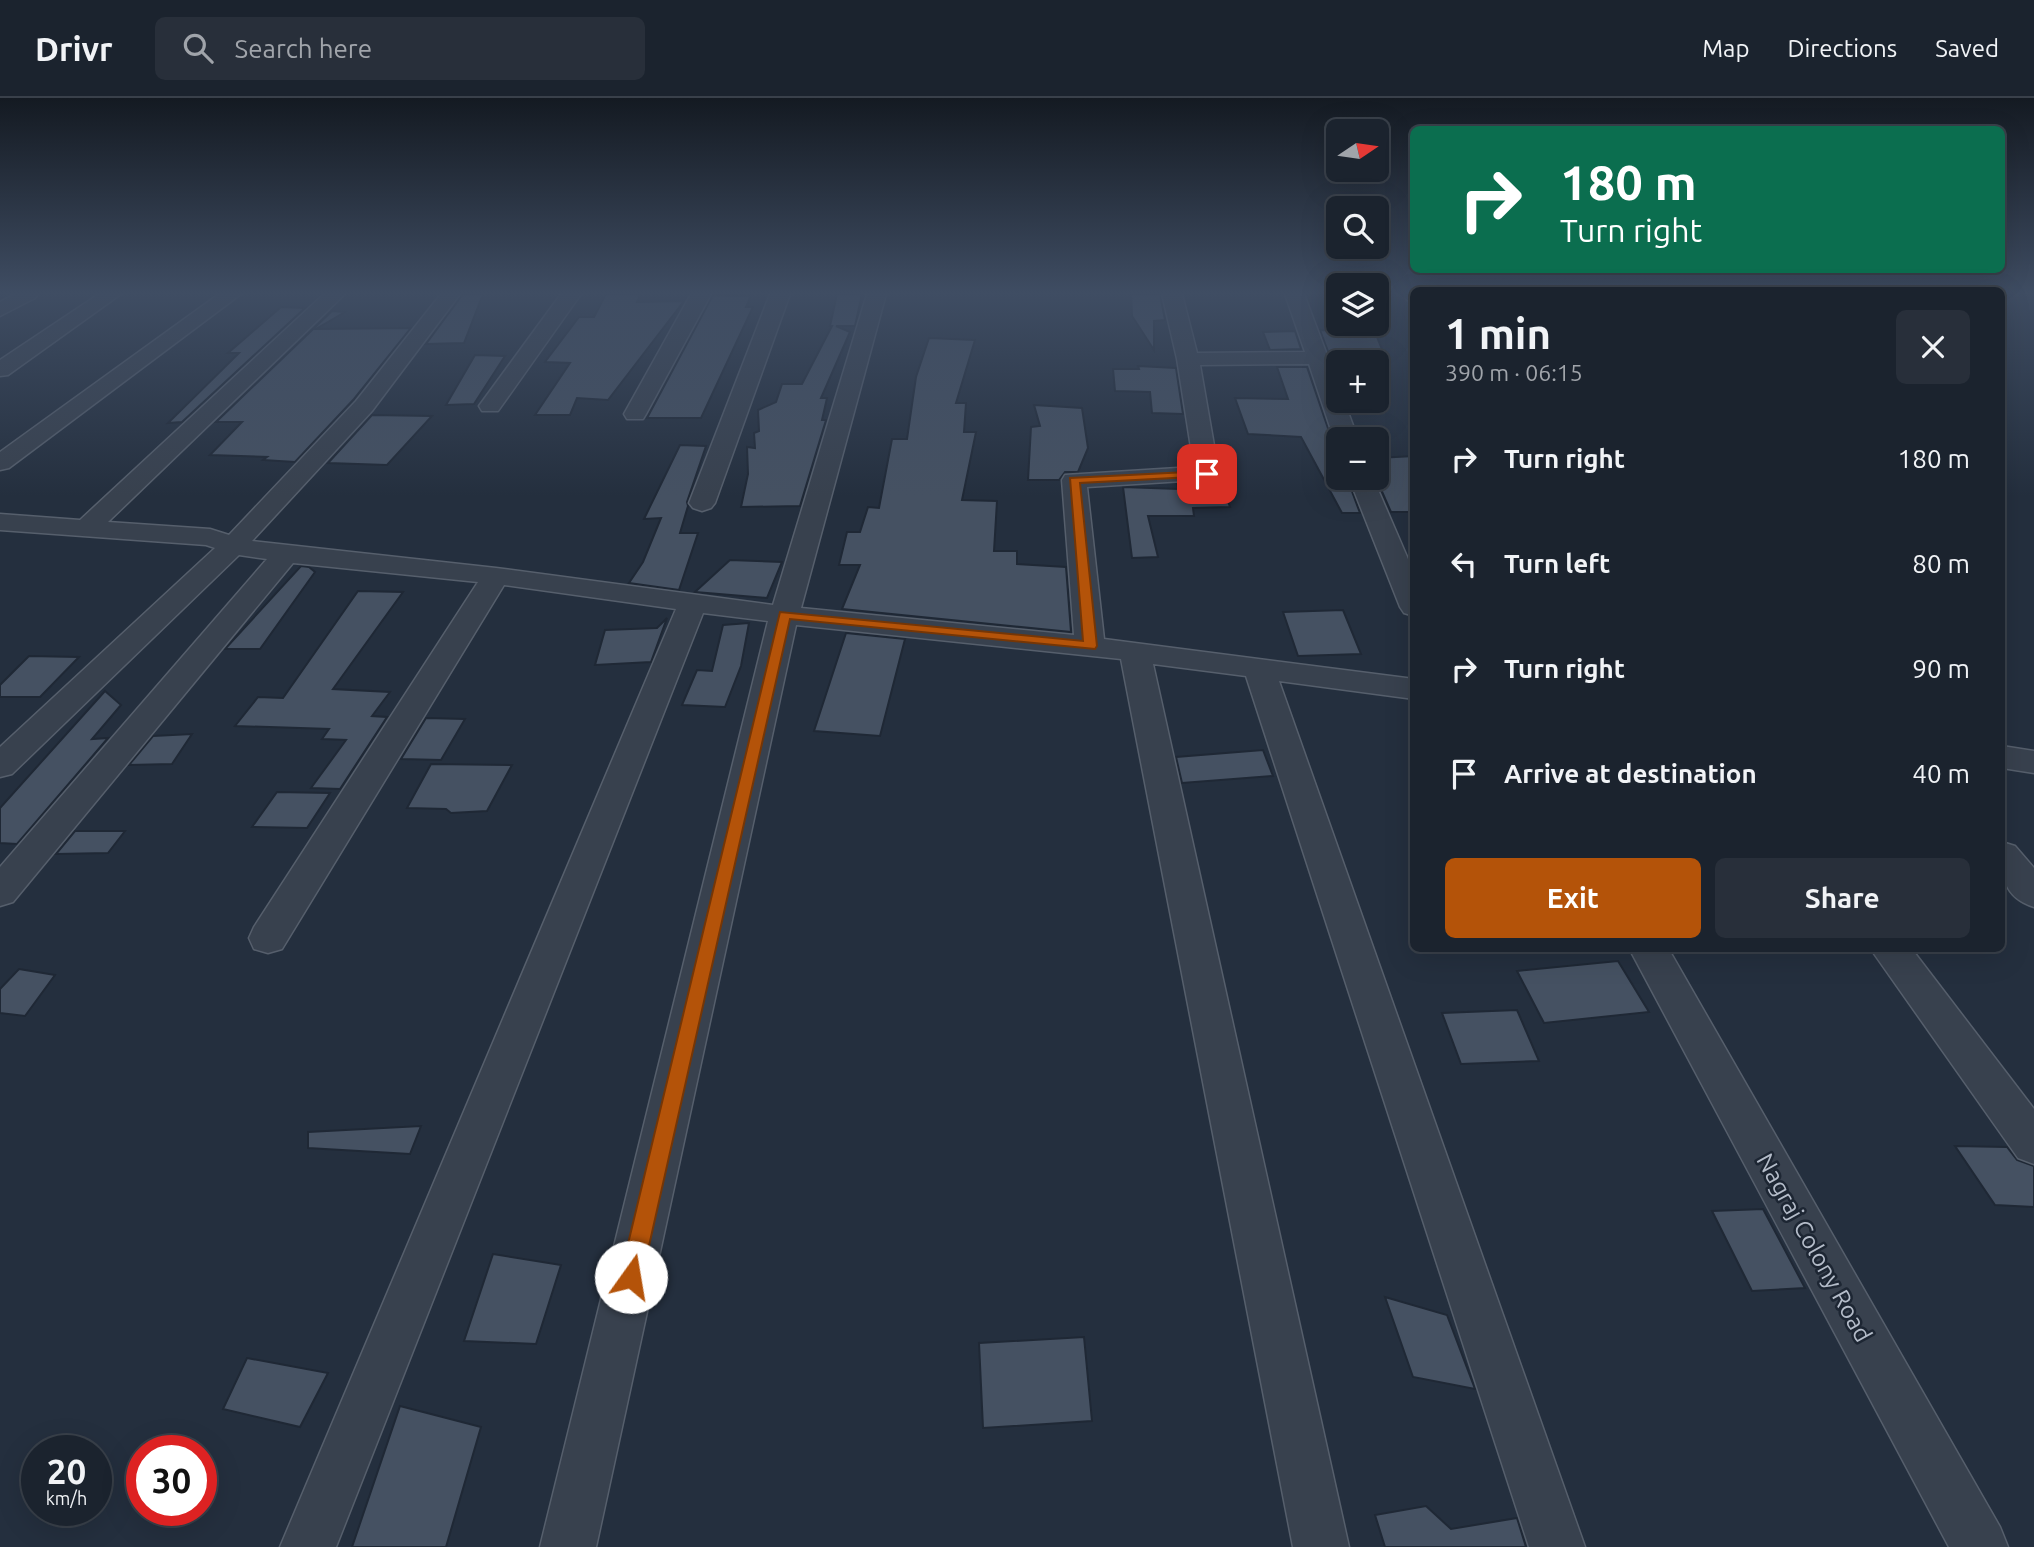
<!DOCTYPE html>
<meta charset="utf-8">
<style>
body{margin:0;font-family:Ubuntu,sans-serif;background:#282f3a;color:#f1f3f6;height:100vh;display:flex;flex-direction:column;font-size:26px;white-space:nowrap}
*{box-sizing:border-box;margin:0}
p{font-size:23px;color:#a0a4aa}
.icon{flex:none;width:38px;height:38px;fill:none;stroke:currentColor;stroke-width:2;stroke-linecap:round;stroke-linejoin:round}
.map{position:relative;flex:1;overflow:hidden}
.details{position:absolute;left:1410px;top:189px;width:595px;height:665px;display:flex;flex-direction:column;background:#1b232e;border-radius:10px;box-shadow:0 7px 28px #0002,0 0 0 2px #39404a}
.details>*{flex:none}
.top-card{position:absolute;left:1410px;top:28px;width:595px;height:147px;border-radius:10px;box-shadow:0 7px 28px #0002,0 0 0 2px #39404a;background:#0b6e4f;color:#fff;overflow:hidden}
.needle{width:46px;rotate:77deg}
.tools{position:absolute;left:1326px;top:21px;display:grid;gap:14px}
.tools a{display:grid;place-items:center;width:63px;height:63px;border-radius:10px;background:#1b232e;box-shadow:0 7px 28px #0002,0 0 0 2px #39404a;font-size:35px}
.speed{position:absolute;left:21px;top:1337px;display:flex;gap:14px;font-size:35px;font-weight:700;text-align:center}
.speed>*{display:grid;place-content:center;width:91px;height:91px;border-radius:50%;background:#1b232e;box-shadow:0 7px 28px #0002,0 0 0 2px #39404a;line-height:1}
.speed small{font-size:18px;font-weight:400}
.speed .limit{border:10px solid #d22;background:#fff;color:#111}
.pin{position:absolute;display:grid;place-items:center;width:60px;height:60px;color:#fff;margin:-30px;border-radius:14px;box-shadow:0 4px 10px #0006}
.me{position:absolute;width:77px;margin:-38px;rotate:13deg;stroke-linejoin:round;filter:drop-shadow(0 0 5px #0008)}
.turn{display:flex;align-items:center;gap:24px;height:147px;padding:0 35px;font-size:32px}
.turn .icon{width:91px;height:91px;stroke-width:2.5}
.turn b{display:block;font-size:49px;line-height:60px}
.round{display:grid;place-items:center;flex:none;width:74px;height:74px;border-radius:10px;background:#282f3a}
.head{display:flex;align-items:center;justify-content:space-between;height:119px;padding:0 35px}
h1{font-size:42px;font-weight:700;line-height:52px}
.button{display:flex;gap:14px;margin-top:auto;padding:14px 35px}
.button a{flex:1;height:80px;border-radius:10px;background:#b45309;color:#fff;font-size:28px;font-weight:700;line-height:80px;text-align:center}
.button a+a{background:#282f3a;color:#f1f3f6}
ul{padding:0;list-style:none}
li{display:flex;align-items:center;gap:21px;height:105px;padding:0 35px}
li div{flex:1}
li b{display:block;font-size:26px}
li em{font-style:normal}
header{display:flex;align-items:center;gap:42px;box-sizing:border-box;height:98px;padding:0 35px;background:#1b232e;border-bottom:2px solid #39404a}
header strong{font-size:33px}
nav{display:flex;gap:38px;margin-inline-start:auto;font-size:24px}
.search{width:490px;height:63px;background:#282f3a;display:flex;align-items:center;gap:18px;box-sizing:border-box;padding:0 24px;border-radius:10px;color:#a0a4aa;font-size:26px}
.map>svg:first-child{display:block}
.building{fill:#455162;stroke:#1f2835;stroke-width:2}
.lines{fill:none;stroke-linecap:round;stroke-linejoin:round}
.street-casing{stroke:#565f6c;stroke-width:3}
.street{fill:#38414e;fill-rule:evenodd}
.route{fill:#b45309;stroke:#753606;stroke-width:2}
.labels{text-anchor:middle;stroke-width:5;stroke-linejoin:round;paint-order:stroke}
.near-street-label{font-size:24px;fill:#b4bcc9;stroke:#1d2633}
</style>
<header>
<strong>Drivr</strong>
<div class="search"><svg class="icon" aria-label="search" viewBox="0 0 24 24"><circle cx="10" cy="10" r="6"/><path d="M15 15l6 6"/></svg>Search here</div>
<nav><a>Map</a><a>Directions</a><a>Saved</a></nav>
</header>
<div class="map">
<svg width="2034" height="1449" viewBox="0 0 2034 1449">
<rect width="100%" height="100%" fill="#242f3e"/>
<g class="building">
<path d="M463,196H483L464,245L426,246Z"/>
<path d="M606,196H641L637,204L684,203L608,302L577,300L570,317H535L570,265L545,264L579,219H594Z"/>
<path d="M837,196H862L855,228H836L850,234L821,300H827L822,322H826L800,408L741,409L748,376L747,349L755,350L754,335L759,333L758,312L776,304L782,286H802L832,228H830Z"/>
<path d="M1131,196H1160L1165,222L1154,223V252L1132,218Z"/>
<path d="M713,197L751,198L746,209H753L701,320H647Z"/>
<path d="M281,209L305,210L182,324L168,325L239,255H228Z"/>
<path d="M332,213L345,214L316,231L411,230L354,301L295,364L263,362L267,359L210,357L242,324H216Z"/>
<path d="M1320,232L1375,234L1387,264H1332Z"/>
<path d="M1295,233L1301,251L1270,252L1263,234Z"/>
<path d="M929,240L975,242L956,305H966L964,334H976L962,402L997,403L994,453H1017V466L1066,469L1071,534L842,511L860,467H839L847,434H860L868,409L879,410L892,341H907L916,279Z"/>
<path d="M475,257L505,258L474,306L446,307Z"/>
<path d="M1138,268L1176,270L1183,316L1152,315L1150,294L1115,293L1113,271H1139Z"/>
<path d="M1277,269H1307L1332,342L1339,349V380H1347L1360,415H1342L1301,339L1248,336L1235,300L1288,301Z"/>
<path d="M1034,307L1082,310L1088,350L1078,374H1065L1059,382H1028L1031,329L1040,328Z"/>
<path d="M372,317L432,318L387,367L328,365Z"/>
<path d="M680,347L706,348L687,404L688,408L680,435H698L679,492L629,485L643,464L661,420L644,421Z"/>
<path d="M1414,358V414H1391L1376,380L1377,360Z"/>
<path d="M1221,382L1230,409L1193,410L1194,418H1148L1158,459L1132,460L1123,389L1178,391L1177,386Z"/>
<path d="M730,462L782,464L767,500L695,494Z"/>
<path d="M301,468L309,469L315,474L260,551H225Z"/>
<path d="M358,493L403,494L333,591L390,594L372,618L387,619L340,691L311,690L346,642L322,641L329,631L235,628L258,599L283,600Z"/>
<path d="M1343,512L1361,556L1298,558L1283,514Z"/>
<path d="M667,520L651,564L595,567L605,532L657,530Z"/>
<path d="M749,525L741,568L725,609L682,607L697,572L712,573L723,527Z"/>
<path d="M846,535L905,541L880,638L814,633Z"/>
<path d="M29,558L79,559L40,599H0V587Z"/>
<path d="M105,593L121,607L92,641L108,640L17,746L0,745V710Z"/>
<path d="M426,620L465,621L441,662L401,661Z"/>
<path d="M192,636L172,666L129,667L153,638Z"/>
<path d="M1263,652L1273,678L1182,685L1176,659Z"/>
<path d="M431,666L512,667L487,713L451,715L446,711L407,710Z"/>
<path d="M277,694L330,695L307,730L252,729Z"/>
<path d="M75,733H125L108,755L56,756Z"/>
<path d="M1618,863L1649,914L1544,925L1517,873Z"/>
<path d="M19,871L55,877L25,918L0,915V891Z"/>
<path d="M1517,912L1539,963L1461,966L1442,915Z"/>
<path d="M421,1028L410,1056L308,1050V1034Z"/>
<path d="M1955,1048L2007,1049L2017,1062L2034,1068V1109L1995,1107Z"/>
<path d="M1763,1111L1805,1190L1752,1193L1712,1113Z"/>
<path d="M493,1156L561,1167L536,1246L464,1243Z"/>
<path d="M1385,1199L1447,1217L1475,1291L1413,1279Z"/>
<path d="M1084,1239L1092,1323L983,1330L979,1245Z"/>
<path d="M247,1260L328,1275L300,1329L223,1311Z"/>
<path d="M400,1308L481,1329L446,1449H352Z"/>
<path d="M1426,1408L1451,1431L1517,1420L1526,1449H1385L1375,1417Z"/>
</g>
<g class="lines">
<defs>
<g id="street">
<path d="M15,196H38L35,200L0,218V204Z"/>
<path d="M99,196H121L8,277L0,278V262Z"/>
<path d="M219,196H241L9,370L0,372V354Z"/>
<path d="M324,196H345L108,424L210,431L229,437L356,303L441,196H460L372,313L252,443L496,470L773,507L867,196H886L801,510L1074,537L1062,382L1065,377L1194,369L1177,261L1162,196H1182L1197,255L1305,254L1285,196H1304L1339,289V303H1344L1358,341H1339V346L1334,341L1309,266L1200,267L1219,376L1216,381L1087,389L1104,541L1414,581V601L1279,583L1585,1449H1529L1246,578L1153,566L1349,1449H1293L1121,561L796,527L596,1449H540L768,523L703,515L336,1449H280L676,511L504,487L282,851L268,855L254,851L249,840L254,829L478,484L293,465L13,804L0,808V769L267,461L239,457L12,676L0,679V649L215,450L206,447L0,432V416L80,422Z"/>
<path d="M561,196H581L498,313H482L479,308Z"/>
<path d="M691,196H711L646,316L643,321H627L624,316Z"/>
<path d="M770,196H790L715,405L711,410L702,413L693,410L689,405Z"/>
<path d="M1404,196H1414V204L1407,202Z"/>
<path d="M1349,380H1373L1414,475V518L1404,515L1400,509Z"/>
<path d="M2002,648L2034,653V675L2002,670Z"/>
<path d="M2002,744L2015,748L2034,770V809C2000,798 2002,774 2002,744Z"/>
<path d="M1629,850H1668L2000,1429L2008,1449H1949Z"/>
<path d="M1870,850H1911L2034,1011V1066L2018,1060Z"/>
</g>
</defs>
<use href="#street" class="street-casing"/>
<use href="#street" class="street"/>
</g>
<linearGradient id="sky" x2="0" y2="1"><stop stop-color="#141a22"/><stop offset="0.49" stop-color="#3f4d63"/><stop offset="1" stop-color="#3f4d63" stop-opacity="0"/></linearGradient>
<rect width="2034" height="398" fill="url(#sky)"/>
<path class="route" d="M1207,373L1213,376L1211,378L1080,385L1097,548L1095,551L790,521L642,1179L639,1187L631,1190L623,1187L620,1179L780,514L1083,543L1070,380Z"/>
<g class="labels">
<g class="near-street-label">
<text transform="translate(1814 1150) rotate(61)" y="8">Nagraj Colony Road</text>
</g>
</g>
</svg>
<div class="tools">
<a><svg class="needle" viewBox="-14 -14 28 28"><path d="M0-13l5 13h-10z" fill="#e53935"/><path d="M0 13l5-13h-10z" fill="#a0a4aa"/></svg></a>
<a><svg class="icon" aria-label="search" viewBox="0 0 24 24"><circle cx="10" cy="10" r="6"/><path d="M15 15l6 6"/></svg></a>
<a><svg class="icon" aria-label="layers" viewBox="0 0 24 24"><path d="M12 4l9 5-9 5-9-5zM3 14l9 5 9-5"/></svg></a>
<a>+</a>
<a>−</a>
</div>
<div class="speed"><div>20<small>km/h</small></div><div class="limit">30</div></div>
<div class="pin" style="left:1207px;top:376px;background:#d93025"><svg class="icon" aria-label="arrive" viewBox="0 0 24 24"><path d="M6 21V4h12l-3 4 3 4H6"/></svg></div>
<svg class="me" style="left:631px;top:1179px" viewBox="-20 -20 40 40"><circle r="19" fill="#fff"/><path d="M0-13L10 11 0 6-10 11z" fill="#b45309"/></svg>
<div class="top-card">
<div class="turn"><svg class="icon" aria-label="right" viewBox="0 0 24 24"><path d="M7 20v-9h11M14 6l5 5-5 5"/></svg><div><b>180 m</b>Turn right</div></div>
</div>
<section class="details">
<div class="head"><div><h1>1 min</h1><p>390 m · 06:15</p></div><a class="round"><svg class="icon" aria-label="close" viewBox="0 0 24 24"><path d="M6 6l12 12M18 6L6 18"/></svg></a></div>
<ul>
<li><svg class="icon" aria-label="right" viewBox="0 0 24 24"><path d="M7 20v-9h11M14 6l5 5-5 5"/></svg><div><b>Turn right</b></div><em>180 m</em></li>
<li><svg class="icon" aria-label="left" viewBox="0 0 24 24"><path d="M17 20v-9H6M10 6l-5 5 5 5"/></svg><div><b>Turn left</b></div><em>80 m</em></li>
<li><svg class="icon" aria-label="right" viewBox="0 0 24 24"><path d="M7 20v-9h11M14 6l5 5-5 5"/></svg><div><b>Turn right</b></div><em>90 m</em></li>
<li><svg class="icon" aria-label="arrive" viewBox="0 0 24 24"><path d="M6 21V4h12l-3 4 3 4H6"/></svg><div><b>Arrive at destination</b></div><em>40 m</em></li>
</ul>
<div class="button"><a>Exit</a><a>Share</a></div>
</section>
</div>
